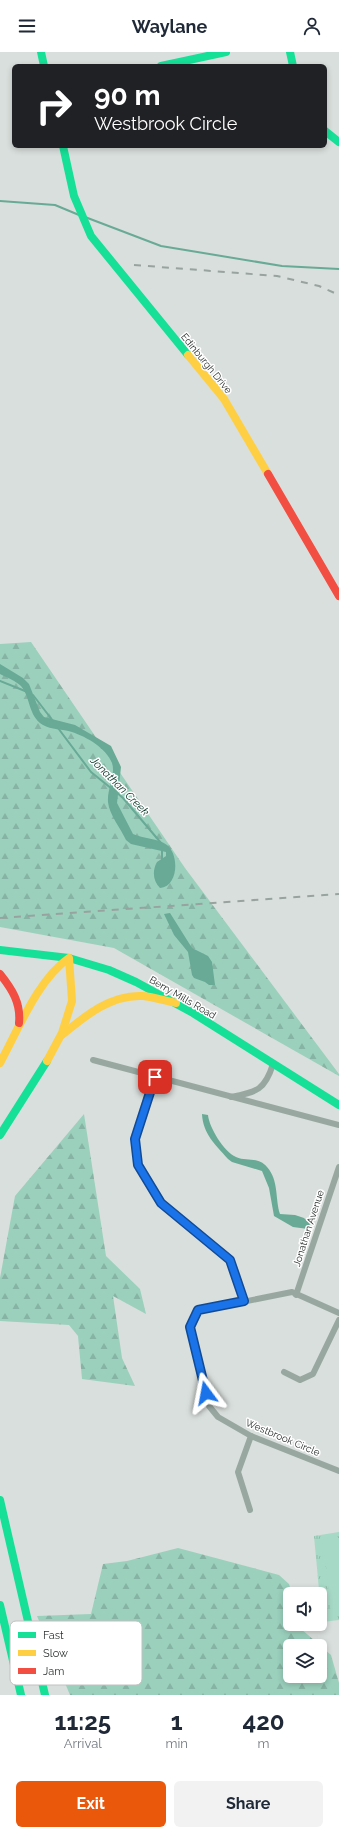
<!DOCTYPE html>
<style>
body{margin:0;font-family:Raleway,sans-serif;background:#f2f2f3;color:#1f2937;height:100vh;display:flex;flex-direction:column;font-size:15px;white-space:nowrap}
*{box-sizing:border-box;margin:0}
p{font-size:13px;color:#747a83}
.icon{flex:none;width:22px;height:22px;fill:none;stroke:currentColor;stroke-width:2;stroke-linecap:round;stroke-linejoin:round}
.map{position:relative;height:1643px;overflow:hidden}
.panel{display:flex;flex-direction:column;background:#fff;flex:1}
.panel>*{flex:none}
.banner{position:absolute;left:12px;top:12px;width:315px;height:84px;border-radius:6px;box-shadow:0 2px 6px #0003;background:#202124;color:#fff;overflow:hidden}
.controls{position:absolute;left:283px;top:1535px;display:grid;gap:8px}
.controls a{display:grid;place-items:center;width:44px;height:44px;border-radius:6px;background:#fff;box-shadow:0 2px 6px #0003;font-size:20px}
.pin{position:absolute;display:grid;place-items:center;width:34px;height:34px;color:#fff;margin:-17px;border-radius:8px;box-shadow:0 2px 6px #0006}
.me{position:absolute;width:44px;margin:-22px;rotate:347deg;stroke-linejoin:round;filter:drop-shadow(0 0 3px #0008)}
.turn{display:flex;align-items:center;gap:14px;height:84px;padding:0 16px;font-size:18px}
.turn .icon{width:52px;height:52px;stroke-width:2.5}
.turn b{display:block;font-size:28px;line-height:34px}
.eta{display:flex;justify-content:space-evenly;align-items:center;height:68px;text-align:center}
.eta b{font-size:24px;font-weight:700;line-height:28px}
.primary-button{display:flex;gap:8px;margin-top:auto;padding:8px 16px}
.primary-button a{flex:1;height:46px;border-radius:6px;background:#ea580c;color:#fff;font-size:16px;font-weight:700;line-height:46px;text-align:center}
.primary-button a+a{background:#f2f2f3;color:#1f2937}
header{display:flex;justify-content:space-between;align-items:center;height:52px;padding:0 16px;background:#fff;font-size:18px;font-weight:700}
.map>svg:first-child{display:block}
.grass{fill:url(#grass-tufts)}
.forest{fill:url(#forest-firs);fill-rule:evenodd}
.pitch{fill:#a7d9c7}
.water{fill:#68aa95}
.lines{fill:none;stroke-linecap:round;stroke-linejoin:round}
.stream{stroke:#68aa95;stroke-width:2}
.street{stroke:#98a8a1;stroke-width:6}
.fast{stroke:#16e098;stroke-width:8}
.slow{stroke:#ffcf43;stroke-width:8}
.jam{stroke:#f24e42;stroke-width:8}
.rail{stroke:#98a39f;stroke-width:2;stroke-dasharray:7 7;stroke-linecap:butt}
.route-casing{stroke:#114b97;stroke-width:10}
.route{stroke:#1a73e8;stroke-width:7}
.labels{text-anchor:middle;stroke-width:3;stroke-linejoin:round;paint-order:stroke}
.street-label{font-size:10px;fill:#2d3130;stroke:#fff}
.water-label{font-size:11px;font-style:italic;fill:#073225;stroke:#fff}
.key{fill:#fff;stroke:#c0c1c1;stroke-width:1}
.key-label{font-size:11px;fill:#2d3130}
</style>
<header><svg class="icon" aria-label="menu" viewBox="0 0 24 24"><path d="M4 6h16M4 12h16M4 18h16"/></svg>Waylane<svg class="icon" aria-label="person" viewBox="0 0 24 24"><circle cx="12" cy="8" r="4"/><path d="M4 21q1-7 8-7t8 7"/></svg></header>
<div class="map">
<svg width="339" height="1643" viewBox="0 0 339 1643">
<defs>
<pattern id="grass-tufts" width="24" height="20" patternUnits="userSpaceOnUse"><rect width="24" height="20" fill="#a7d9c7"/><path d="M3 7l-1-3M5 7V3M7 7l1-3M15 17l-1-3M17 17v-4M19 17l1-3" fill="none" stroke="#90bbab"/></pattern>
<pattern id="forest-firs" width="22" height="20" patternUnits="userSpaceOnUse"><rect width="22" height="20" fill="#9bd0bd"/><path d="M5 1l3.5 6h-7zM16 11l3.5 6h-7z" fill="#86b3a3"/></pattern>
</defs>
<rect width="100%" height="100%" fill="#d9dfdc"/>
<path class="grass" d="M339,1480V1568L322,1570L314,1484Z"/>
<g class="forest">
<path d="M31,590L185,816L339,1022V1024L114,896L0,875V592Z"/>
<path d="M84,1062L106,1204L140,1237L146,1262L113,1244L122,1306L135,1334L82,1327L78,1284L69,1273L0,1269V1226L15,1144Z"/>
<path d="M178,1496L279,1523L289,1532L292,1542H290V1572H299L300,1576L331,1603L339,1631V1643H70L37,1564L91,1562L103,1512L127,1509ZM290,1594H320V1624H290Z"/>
</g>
<path class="pitch" d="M323,1486H339V1560L331,1561Z"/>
<g class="water">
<path d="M0,612L23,626L29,632L40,660L44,665L75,673L111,694L121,715L117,751L133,782C143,787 158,786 167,793C179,802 179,834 160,836C153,829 152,819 157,810L166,804V800L131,792L126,788C121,777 109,762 108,750C107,737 116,723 112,711C106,696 87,685 72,680C63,677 51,678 43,673C28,664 31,646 21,634C16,629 6,625 0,622Z"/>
<path d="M170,861L192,896L208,904L212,910L215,933H209L205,930L194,926L192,923L188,900L174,883L164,862Z"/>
<path d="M202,1062L208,1063C209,1075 224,1100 236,1105C247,1110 258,1104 267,1115C279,1128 275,1147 280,1162L295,1163L304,1166L310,1172L308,1177L293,1175L274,1164L269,1136L262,1119L232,1110L228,1107C215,1092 203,1082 202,1062Z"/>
</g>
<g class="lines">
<g class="stream">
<path d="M0,149L55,153L79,163"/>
<path d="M85,165L161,194L282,214L339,217"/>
<path d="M0,629L25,639"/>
<path d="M33,643L53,669"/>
<path d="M58,676L91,720L112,737"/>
<path d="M115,739L123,746L161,791"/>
<path d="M162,795V809"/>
</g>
<g class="street">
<path d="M93,1008L339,1073"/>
<path d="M155,1025L135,1087L138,1113L161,1151L230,1208L244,1249"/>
<path d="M231,1045C257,1040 265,1038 273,1012"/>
<path d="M296,1243L339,1115"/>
<path d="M339,1261L292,1240L198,1259L190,1275L209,1354L218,1365L251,1384L339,1419"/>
<path d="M284,1320L300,1328L313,1322L339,1268"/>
<path d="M250,1458L238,1420L251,1384"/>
</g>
<g class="fast">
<path d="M41,0L44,14"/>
<path d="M290,0L293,14"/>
<path d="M161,14L226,0"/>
<path d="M325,79L339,90"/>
<path d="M63,94L74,144L91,184L188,303"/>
<path d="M0,898L69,906L109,918L136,930L193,961L339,1053"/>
<path d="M0,1083L47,1009"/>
<path d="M0,1448L45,1643"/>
<path d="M0,1553L21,1643"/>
</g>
<g class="slow">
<path d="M188,303L224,347L268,422"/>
<path d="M62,983C85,964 111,942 143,944C154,945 165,949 176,951"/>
<path d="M0,1011C18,978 38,927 69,906L72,949L62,981L47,1009"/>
</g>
<g class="jam">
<path d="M268,422L339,544"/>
<path d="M0,922C12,937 21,951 19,971"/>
</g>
<g class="rail">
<path d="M134,213L277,224L319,234L339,243"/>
<path d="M0,866L339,842"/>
</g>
</g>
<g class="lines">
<defs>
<path id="route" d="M155,1025L135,1087L138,1113L161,1151L230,1208L244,1249L198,1258L190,1275L206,1341"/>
</defs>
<use href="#route" class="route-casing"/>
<use href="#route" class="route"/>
</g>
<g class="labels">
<g class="street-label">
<text transform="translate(207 311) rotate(51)" y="4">Edinburgh Drive</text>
<text transform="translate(183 945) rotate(30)" y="4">Berry Mills Road</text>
<text transform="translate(308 1176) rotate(-72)" y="4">Jonathan Avenue</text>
<text transform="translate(283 1385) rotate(23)" y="4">Westbrook Circle</text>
</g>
<g class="water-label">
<text transform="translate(120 734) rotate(45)" y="4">Jonathan Creek</text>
</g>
</g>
<rect x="10" y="1569" width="132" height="64" rx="6" class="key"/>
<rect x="18" y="1580" width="18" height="6" fill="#16e098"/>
<rect x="18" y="1598" width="18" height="6" fill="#ffcf43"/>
<rect x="18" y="1616" width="18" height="6" fill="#f24e42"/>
<g class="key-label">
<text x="43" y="1587">Fast</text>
<text x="43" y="1605">Slow</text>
<text x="43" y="1623">Jam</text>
</g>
</svg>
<div class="controls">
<a><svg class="icon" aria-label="sound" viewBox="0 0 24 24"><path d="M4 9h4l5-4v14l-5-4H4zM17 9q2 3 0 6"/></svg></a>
<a><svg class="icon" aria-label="layers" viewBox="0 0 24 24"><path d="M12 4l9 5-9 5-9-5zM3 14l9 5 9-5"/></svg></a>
</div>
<div class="pin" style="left:155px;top:1025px;background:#d93025"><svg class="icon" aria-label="arrive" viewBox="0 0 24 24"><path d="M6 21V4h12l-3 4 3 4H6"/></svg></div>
<svg class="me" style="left:206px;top:1341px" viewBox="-20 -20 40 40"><path d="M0-17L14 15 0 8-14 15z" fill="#1a73e8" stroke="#fff" stroke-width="4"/></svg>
<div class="banner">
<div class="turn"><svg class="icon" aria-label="right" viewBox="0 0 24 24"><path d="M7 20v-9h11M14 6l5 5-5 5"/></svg><div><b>90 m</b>Westbrook Circle</div></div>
</div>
</div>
<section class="panel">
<div class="eta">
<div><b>11:25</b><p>Arrival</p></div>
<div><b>1</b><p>min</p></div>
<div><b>420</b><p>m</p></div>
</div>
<div class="primary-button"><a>Exit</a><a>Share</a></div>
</section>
